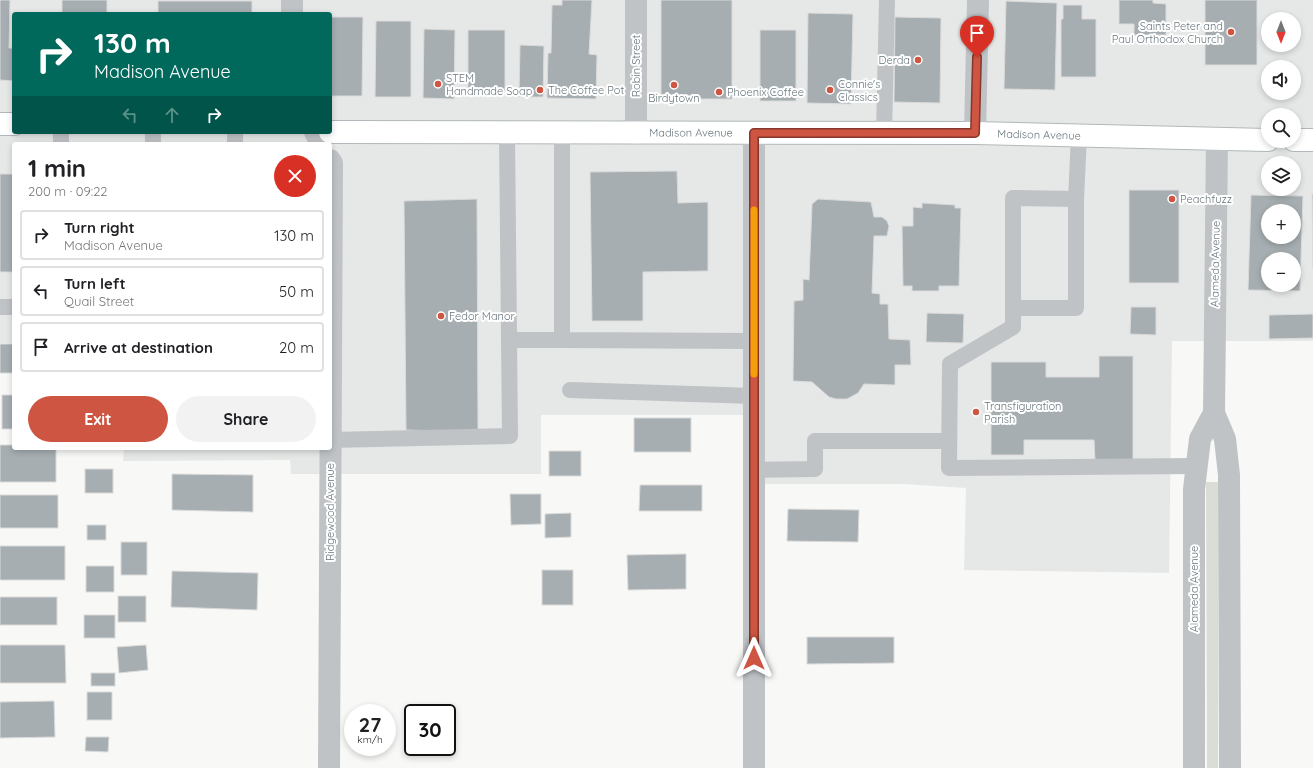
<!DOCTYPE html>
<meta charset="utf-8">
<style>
body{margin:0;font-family:Quicksand,sans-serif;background:#f2f2f2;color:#202124;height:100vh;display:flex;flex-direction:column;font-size:15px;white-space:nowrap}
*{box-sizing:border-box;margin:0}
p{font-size:13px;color:#757577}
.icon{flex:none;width:22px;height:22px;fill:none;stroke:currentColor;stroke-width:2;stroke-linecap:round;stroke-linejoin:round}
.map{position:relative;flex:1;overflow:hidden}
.side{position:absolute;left:12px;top:142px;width:320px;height:308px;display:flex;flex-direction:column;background:#fff;border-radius:4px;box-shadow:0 2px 6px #0003}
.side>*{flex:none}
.top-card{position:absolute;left:12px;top:12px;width:320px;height:122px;border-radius:4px;box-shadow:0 2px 6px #0003;background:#00695c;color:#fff;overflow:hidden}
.needle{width:26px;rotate:180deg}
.tools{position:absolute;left:1261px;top:12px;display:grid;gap:8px}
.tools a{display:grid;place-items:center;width:40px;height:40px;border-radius:50%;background:#fff;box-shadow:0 2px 6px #0003;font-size:20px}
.speed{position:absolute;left:344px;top:704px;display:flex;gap:8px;font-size:20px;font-weight:700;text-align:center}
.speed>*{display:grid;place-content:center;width:52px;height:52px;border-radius:50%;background:#fff;box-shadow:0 2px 6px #0003;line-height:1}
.speed small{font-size:10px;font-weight:400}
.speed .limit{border:2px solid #111;border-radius:6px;background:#fff;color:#111}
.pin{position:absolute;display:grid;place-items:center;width:34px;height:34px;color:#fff;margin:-41px -17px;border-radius:50% 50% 50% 0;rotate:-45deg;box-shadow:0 0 4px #0007}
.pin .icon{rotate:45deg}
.me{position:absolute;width:44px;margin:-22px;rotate:0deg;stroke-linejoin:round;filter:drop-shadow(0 0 3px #0008)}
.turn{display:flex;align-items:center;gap:14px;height:84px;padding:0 16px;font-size:18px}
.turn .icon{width:52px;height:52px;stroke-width:2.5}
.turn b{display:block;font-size:28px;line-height:34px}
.lanes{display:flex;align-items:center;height:38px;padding:0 16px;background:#0003;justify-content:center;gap:20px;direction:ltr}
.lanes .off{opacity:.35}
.round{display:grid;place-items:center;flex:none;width:42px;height:42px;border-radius:21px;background:#f2f2f2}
.summary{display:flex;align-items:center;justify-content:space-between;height:68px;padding:0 16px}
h1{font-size:24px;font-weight:700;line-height:30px}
.action{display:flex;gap:8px;margin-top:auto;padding:8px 16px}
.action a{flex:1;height:46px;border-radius:24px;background:#cd5542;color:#fff;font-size:16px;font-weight:700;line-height:46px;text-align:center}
.action a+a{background:#f2f2f2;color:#202124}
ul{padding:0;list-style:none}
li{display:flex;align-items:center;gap:12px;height:50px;margin:0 8px 6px;padding:0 8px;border:2px solid #e0e0e0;border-radius:4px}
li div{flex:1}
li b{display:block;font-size:15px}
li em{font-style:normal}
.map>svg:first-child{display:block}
.built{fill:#e6e8e7;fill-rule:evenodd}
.green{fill:#d9ddd6}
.building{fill:#a6aeb2;stroke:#dadad9;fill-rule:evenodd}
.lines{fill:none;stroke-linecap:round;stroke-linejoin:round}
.secondary-casing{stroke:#b1b7ba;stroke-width:24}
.lane{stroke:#bfc3c6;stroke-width:16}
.street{stroke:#bfc3c6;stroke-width:22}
.secondary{stroke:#fff;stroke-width:22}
.route-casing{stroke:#85372b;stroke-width:10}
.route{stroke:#cd5542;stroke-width:7}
.slow{stroke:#f59e0b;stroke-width:7}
.poi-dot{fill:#cd5542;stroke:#fff;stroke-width:1.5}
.labels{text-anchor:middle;stroke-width:4;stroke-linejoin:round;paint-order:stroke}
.poi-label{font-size:11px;fill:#67767d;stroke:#fff;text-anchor:start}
.street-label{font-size:11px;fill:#67767d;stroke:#fff}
</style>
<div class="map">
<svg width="1313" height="768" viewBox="0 0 1313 768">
<rect width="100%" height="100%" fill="#f8f8f7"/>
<path class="built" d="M0,0H1313V341H1172L1169,573L964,570L966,488L903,484H748L746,415H541V474H291L290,460L123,461L124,448H330V144H14V343H0ZM14,14H330V132H14ZM1268,19H1294V45H1268ZM1268,67H1294V93H1268ZM1268,115H1294V141H1268ZM1268,163H1294V189H1268ZM1268,211H1294V237H1268ZM1268,259H1294V285H1268Z"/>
<path class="green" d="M1206,482H1218V768H1207Z"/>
<g class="building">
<path d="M0,0H10L9,48H14V81L0,80Z"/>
<rect x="62" y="0" width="45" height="14"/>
<path d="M562,0H592L589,54L597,55L596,99L547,98L548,53H551L552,5H562Z"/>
<rect x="661" y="0" width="71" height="99"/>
<path d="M1119,0H1153V3L1166,4V35H1134V24H1119Z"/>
<rect x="1205" y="0" width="52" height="65"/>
<rect x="158" y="1" width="94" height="13"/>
<path d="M1006,1L1057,3L1055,90L1004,89Z"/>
<path d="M1063,5H1082V19H1096V77H1061V19H1063Z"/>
<path d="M808,13L853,14L851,104L807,103Z"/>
<path d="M330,17H363L362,96H330Z"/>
<path d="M895,17L941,18L940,103L894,102Z"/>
<path d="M376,21H411V97H375Z"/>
<path d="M424,29L455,30L454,99L423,98Z"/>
<rect x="468" y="30" width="37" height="63"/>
<rect x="760" y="30" width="36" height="71"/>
<path d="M520,45L544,46L543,97H519Z"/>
<path d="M677,171L678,203L708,202V271L643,272V321H592L590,172Z"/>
<rect x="0" y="174" width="14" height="98"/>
<rect x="1129" y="190" width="50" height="93"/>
<path d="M1312,194H1313V268Z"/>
<path d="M1251,195L1303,196L1300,291L1248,290ZM1268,211H1294V237H1268ZM1268,259H1294V285H1268Z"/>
<path d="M477,199L478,432L406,430L404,201Z"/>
<path d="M818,199L871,202L874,217H882L887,221L889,226L887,236H874L872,293L880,294V304H888L889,339L910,340L911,365H895V385L864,384L858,393L847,399H836L829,397L812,382L793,381L794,301L803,300V279L809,280L812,204Z"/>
<path d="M922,203L955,205V208H961L959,286H939V291H912V286H903L902,226H913V207L922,208Z"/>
<path d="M1131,307H1156V335L1130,334Z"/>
<path d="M927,313L964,314L963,343L926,342Z"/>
<path d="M1313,314V338L1269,339V315Z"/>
<rect x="0" y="344" width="14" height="29"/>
<path d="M1099,356H1133V460H1095L1094,440H1024V455H991V362H1046V377H1099Z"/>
<rect x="2" y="395" width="12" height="34"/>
<rect x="634" y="418" width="57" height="34"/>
<path d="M0,445H14V448H56V482H0Z"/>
<rect x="549" y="451" width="32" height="25"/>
<rect x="85" y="469" width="28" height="24"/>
<path d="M172,474L253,475V512L172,510Z"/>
<path d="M640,485H702V511H639Z"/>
<path d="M510,494H541V524L511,525Z"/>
<rect x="0" y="495" width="58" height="33"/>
<path d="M788,509L859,510L858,542L787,541Z"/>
<path d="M571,513V537L545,538V514Z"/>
<rect x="87" y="525" width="19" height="15"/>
<rect x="121" y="542" width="26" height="33"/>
<rect x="0" y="546" width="65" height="34"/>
<path d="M686,554V589L628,590L627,555Z"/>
<rect x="86" y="566" width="28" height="26"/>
<rect x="542" y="570" width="31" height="35"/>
<path d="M172,571L258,573L257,610L171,607Z"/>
<rect x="118" y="596" width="28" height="26"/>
<rect x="0" y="597" width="57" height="28"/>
<rect x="84" y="615" width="31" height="23"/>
<path d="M807,637H894V663L807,664Z"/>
<path d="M0,645H65L66,683H0Z"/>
<path d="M146,645L148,670L119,673L117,647Z"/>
<rect x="91" y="673" width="24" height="13"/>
<rect x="87" y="692" width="25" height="28"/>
<path d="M54,701L55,737L0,738V702Z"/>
<path d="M86,737H109L108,752L85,751Z"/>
</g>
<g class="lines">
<defs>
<g id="secondary">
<path d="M0,124H14"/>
<path id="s1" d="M330,132L975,133L1268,140"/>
<path d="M1294,140H1313"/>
</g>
</defs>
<use href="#secondary" class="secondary-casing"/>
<g class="lane">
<path d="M61,132V144"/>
<path d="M562,133V340L754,341"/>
<path d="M884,133L887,0"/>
<path d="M1079,136L1076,199V308H1013V327L950,364L949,468L1196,466"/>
<path d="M153,144V132"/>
<path d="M235,144V132"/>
<path d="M0,307H14"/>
<path d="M1013,308V198L1076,199"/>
<path d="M509,340H562"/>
<path d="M570,390L754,396"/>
<path d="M330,440L510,436L507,133"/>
<path d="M754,470L815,469V441H949"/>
</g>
<g class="street">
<path d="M292,14V0"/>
<path d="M315,132L321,144"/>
<path d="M636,133V0"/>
<path d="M754,133V768"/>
<path d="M975,133L978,0"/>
<path d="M1217,140L1214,413L1225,439L1229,475L1230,768"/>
<path d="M329,768L332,163L330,160"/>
<path d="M1194,768V489L1200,439L1214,413"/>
</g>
<use href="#secondary" class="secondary"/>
</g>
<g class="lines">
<defs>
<path id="route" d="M754,658V133H975L977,57"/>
</defs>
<use href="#route" class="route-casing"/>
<use href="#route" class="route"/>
<path class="slow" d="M754,210V374"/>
</g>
<g class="poi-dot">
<circle cx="1231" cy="32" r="4"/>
<circle cx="918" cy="60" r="4"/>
<circle cx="438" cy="84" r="4"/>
<circle cx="674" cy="85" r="4"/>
<circle cx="540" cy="90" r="4"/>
<circle cx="830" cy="90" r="4"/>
<circle cx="719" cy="92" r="4"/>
<circle cx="1172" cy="199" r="4"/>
<circle cx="441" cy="316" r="4"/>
<circle cx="976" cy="412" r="4"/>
</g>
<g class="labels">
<g class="poi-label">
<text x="1223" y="30" text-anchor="end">Saints Peter and<tspan x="1223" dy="13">Paul Orthodox Church</tspan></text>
<text x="910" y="64" text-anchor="end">Derda</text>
<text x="446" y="82">STEM<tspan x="446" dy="13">Handmade Soap</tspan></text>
<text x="838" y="88">Connie's<tspan x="838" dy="13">Classics</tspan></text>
<text x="548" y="94">The Coffee Pot</text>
<text x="727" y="96">Phoenix Coffee</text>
<text x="674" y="102" text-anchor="middle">Birdytown</text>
<text x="1180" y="203">Peachfuzz</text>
<text x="449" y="320">Fedor Manor</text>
<text x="984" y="410">Transfiguration<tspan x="984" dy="13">Parish</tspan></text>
</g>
<g class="street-label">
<text transform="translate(636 66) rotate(-90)" y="4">Robin Street</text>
<text dy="4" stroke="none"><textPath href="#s1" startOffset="361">Madison Avenue</textPath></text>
<text dy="4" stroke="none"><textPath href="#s1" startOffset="709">Madison Avenue</textPath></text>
<text transform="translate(1215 264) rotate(-89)" y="4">Alameda Avenue</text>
<text transform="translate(330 512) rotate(-90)" y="4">Ridgewood Avenue</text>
<text transform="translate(1194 589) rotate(-90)" y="4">Alameda Avenue</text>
</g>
</g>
</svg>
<div class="tools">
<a><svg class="needle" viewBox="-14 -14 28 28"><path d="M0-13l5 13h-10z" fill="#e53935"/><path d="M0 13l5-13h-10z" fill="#757577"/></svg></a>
<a><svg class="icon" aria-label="sound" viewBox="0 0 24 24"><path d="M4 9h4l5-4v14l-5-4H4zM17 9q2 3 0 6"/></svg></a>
<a><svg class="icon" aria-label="search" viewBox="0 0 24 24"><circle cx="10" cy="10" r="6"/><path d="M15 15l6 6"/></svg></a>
<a><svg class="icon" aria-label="layers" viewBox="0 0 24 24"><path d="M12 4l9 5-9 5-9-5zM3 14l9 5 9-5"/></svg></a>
<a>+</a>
<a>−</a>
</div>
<div class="speed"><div>27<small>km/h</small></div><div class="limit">30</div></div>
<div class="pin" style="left:977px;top:57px;background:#d93025"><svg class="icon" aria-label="arrive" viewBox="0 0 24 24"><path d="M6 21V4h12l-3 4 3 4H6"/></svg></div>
<svg class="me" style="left:754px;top:658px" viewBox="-20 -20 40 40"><path d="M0-17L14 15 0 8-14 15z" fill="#cd5542" stroke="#fff" stroke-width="4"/></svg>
<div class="top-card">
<div class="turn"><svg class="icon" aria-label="right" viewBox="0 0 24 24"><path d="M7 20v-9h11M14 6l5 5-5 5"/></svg><div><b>130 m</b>Madison Avenue</div></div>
<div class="lanes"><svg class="icon off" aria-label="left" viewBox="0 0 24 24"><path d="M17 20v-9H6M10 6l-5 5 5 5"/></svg><svg class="icon off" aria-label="ahead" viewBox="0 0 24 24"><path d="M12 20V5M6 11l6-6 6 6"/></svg><svg class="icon" aria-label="right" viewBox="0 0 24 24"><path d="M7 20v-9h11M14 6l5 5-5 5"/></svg></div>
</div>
<section class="side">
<div class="summary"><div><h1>1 min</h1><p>200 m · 09:22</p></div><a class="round" style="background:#d93025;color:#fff"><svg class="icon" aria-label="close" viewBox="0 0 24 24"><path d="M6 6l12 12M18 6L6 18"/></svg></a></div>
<ul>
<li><svg class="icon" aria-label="right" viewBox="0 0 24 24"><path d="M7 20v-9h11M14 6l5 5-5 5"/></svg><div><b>Turn right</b><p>Madison Avenue</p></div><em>130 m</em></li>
<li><svg class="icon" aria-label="left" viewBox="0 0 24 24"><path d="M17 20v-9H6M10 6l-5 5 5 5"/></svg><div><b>Turn left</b><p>Quail Street</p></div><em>50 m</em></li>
<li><svg class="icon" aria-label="arrive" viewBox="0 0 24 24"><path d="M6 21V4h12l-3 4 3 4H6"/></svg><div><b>Arrive at destination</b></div><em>20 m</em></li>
</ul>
<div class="action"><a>Exit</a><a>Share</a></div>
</section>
</div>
